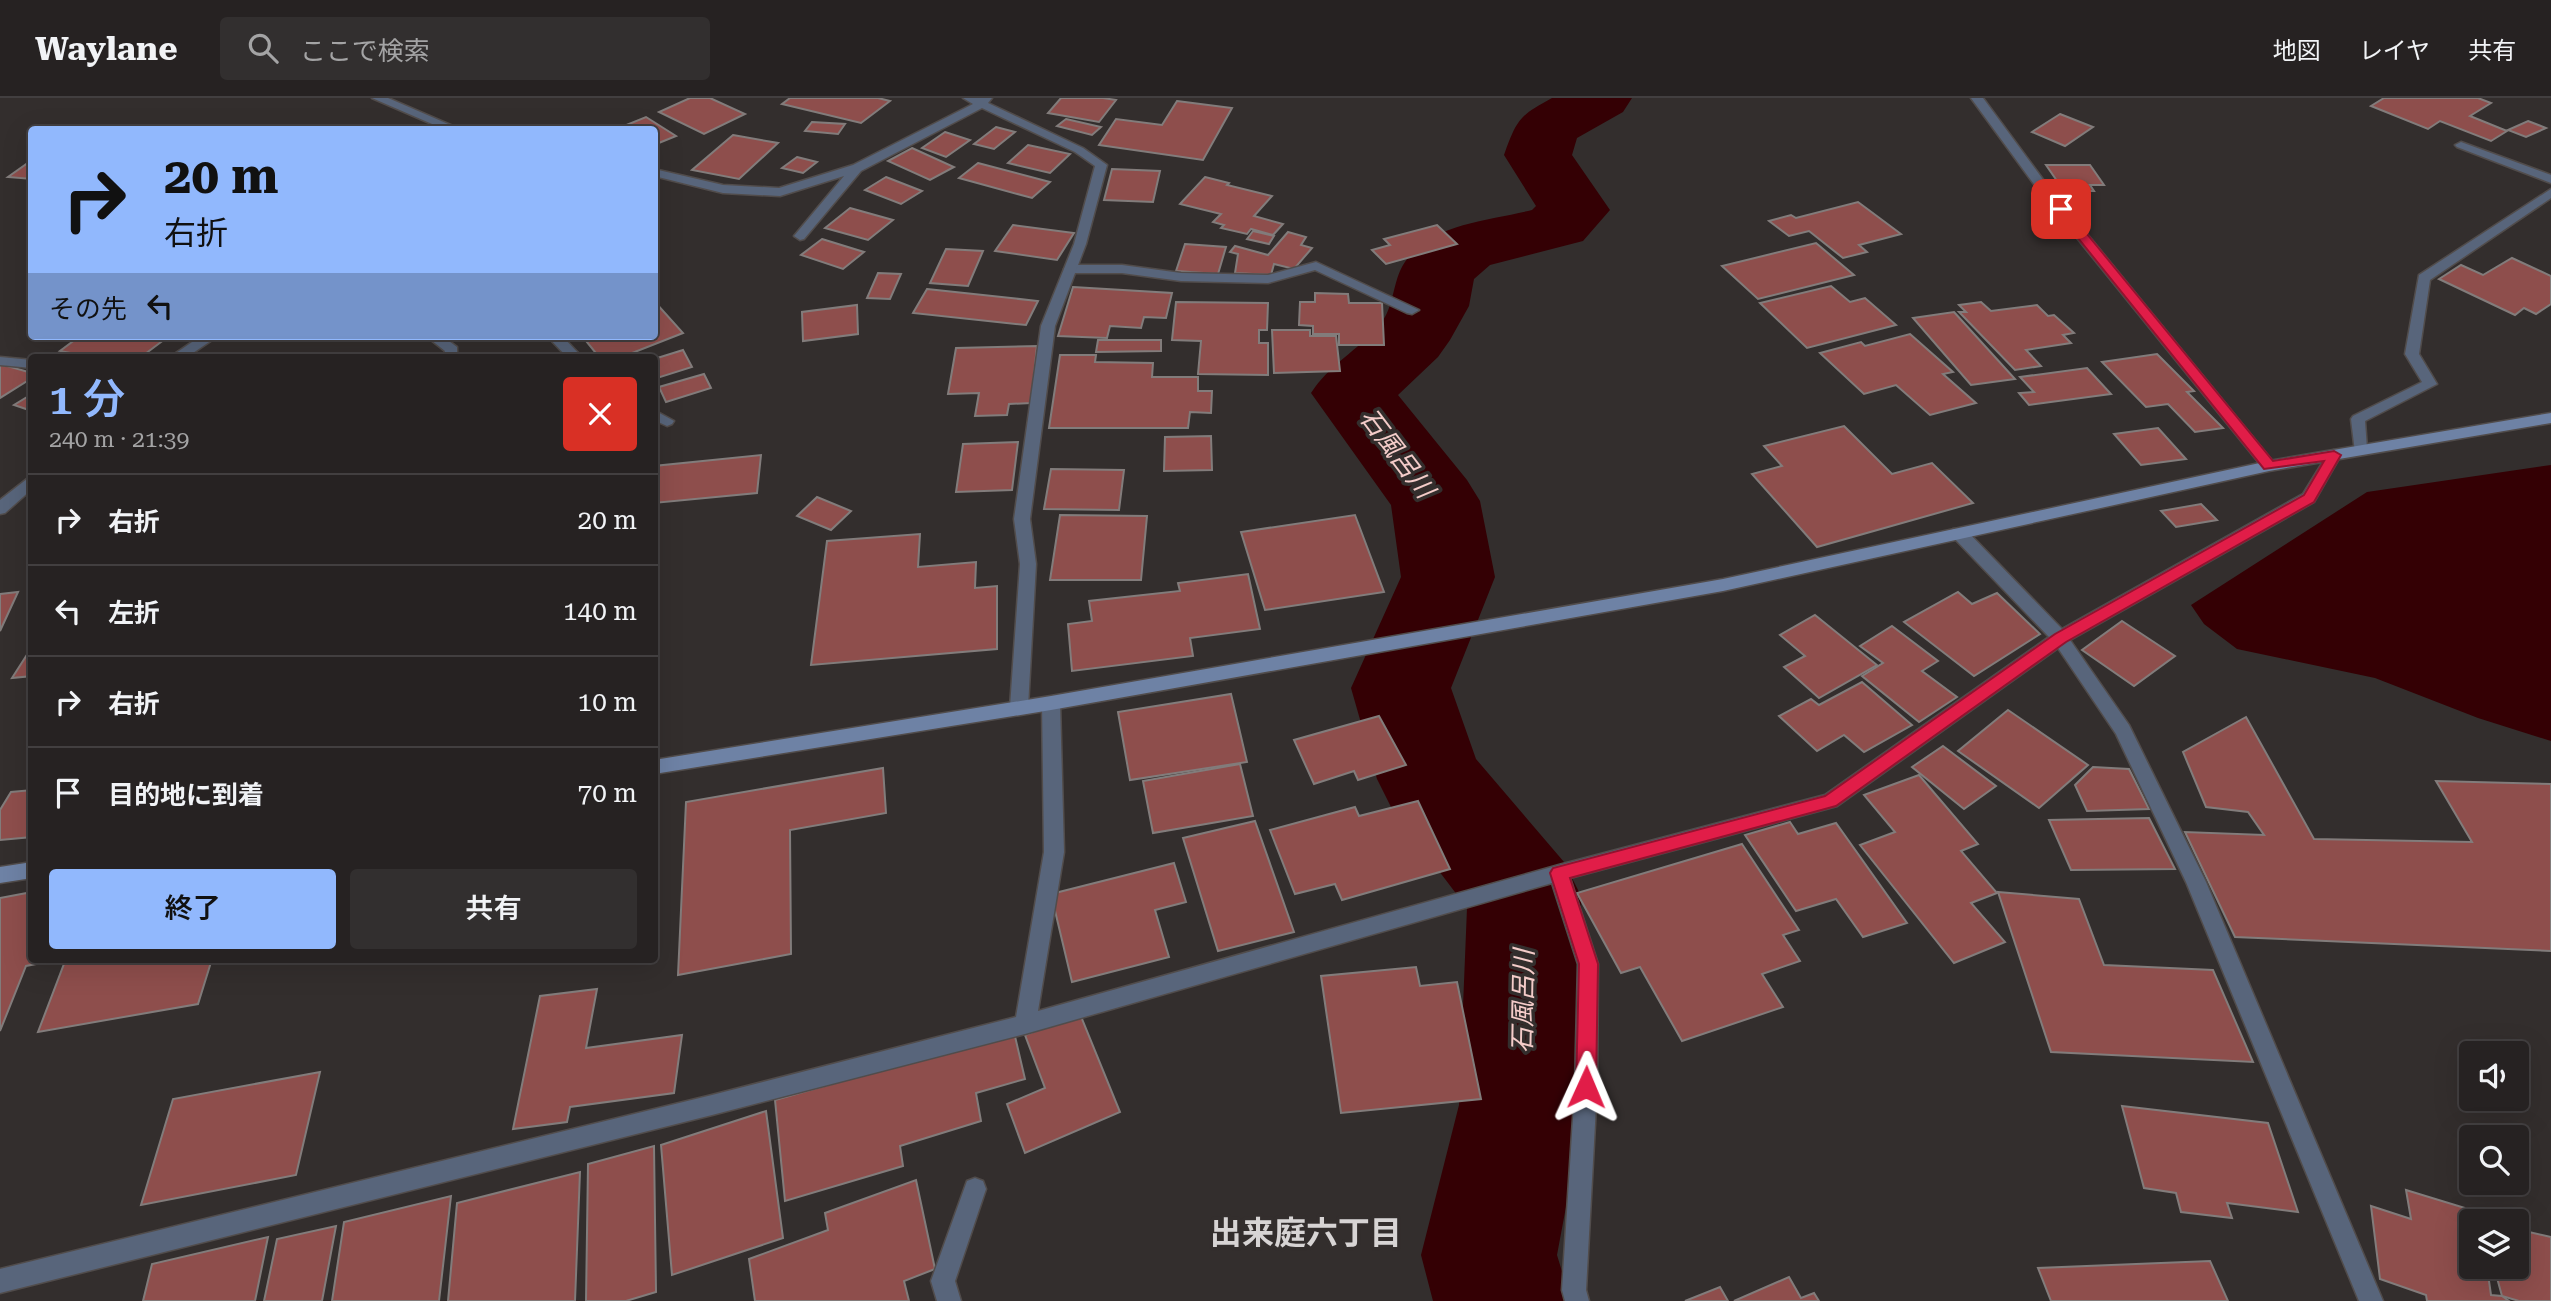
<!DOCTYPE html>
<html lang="ja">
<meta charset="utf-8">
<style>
body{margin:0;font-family:"Roboto Serif","Noto Sans JP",serif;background:#322f2f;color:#f1f3f6;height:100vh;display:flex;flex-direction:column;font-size:26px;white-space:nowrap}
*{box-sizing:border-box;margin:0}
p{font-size:23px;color:#a4a4a5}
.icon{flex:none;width:38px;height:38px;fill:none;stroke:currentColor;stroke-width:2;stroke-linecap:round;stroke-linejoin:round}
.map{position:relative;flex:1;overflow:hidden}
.panel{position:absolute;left:28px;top:256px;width:630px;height:609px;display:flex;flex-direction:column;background:#262222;border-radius:7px;box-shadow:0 7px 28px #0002,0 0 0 2px #423f40}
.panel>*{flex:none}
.hud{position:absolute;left:28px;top:28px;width:630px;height:214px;border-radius:7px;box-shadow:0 7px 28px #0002,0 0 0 2px #423f40;background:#91b8fd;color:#111;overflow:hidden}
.tools{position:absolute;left:2459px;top:943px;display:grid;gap:14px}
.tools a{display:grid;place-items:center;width:70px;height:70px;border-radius:7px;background:#262222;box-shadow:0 7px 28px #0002,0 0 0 2px #423f40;font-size:35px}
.pin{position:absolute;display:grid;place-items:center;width:60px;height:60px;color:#fff;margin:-30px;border-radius:14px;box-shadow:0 4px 10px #0006}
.me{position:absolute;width:77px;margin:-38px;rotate:1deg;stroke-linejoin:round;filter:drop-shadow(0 0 5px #0008)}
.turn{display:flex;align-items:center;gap:24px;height:147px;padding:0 21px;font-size:32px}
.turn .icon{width:91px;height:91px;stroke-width:2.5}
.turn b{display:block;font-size:49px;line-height:60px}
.then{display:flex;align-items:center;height:66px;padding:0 21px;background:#0003;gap:14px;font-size:26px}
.round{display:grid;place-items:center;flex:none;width:74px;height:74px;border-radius:7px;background:#322f2f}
.headline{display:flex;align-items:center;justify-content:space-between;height:119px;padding:0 21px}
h1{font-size:42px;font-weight:600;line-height:52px;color:#91b8fd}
.primary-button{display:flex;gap:14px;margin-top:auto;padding:14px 21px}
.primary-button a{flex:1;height:80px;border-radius:7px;background:#91b8fd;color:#111;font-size:28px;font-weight:600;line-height:80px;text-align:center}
.primary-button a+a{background:#322f2f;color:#f1f3f6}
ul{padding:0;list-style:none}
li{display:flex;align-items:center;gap:21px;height:91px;padding:0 21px;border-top:2px solid #423f40}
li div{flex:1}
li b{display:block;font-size:26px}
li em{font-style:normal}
header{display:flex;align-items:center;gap:42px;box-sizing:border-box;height:98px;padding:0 35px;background:#262222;border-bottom:2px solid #423f40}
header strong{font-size:33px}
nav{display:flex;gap:38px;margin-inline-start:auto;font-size:24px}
.search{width:490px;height:63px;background:#322f2f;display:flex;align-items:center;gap:18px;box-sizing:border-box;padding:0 24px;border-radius:7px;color:#a4a4a5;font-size:26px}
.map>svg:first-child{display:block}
.water{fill:#340004}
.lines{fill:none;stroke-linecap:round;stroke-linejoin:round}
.river{fill:#340004;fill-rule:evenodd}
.building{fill:#8e4e4c;stroke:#827c7b;stroke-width:2}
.lane-casing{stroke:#514c4b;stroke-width:3}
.street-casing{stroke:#514c4b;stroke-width:3}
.secondary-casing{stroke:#514c4b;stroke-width:3}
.lane{fill:#58657b;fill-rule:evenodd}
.street{fill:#58657b;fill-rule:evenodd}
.secondary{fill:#6e82a5;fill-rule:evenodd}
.route{fill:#e11d48;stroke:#92132f;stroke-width:2}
.labels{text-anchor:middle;stroke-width:7;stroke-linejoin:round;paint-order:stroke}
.water-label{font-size:26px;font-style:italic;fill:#f4ccc9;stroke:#332e2d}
.near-neighbourhood-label{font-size:32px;font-weight:bold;fill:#d7d4d4;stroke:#332e2d}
</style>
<header>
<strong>Waylane</strong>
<div class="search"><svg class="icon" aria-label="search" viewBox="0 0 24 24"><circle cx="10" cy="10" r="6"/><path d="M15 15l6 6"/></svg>ここで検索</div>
<nav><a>地図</a><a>レイヤ</a><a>共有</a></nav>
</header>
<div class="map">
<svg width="2551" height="1203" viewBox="0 0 2551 1203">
<rect width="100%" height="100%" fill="#332e2d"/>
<path class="water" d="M2551,367V643L2478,620L2375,580L2237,551L2204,526L2191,507L2367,394Z"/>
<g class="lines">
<path class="river" d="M1552,0H1632L1623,14L1577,40L1572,57L1610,112L1583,143L1490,167L1474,181L1469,208L1450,242L1438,259L1398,297L1467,382L1480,403L1495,479L1451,590L1476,661L1564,764L1581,798L1585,1007L1557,1157L1571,1203H1433L1421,1157L1459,1007L1467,810L1392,711L1377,681L1351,590L1401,479L1391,407L1311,295C1329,267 1358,252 1379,228C1393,211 1392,192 1400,173C1421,126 1488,123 1532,112L1536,108L1504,57C1517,21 1519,18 1552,0Z"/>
</g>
<g class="building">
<path d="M690,0H710L745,16L704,36L659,14Z"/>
<path d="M790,0H878L890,3L861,25L782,6Z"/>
<path d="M1061,0H1103L1116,2L1099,24L1048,15Z"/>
<path d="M2384,0H2478L2491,5L2470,18L2507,33L2491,43L2440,23L2428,31L2371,8Z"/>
<path d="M1177,3L1232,10L1203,62L1099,47L1116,21L1162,27Z"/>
<path d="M2060,16L2093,29L2065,48L2032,34Z"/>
<path d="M646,19L676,38L654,47V32H614Z"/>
<path d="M1066,21L1101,29L1092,37L1057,28Z"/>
<path d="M2528,23L2546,30L2526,39L2508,32Z"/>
<path d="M812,24L845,26L838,36L805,33Z"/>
<path d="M996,29L1015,34L994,51L974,46Z"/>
<path d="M945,34L970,42L946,59L922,50Z"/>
<path d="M733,37L778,45L739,81L692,72Z"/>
<path d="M1028,47L1070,56L1050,75L1008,65Z"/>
<path d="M912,50L954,69L930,82L888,63Z"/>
<path d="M797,59L817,64L803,75L782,70Z"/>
<path d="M32,62V81L8,79Z"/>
<path d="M978,65L1050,84L1032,100L959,80Z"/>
<path d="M2046,67H2090L2104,87H2090L2094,93H2064Z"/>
<path d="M1112,71L1160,73L1153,104L1104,102Z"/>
<path d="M886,79L922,93L901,106L865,92Z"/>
<path d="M1205,79L1229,85L1227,87L1272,98L1254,118L1283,126L1273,137L1251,131L1247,136L1221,130L1224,127L1213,124L1221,116L1180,106Z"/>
<path d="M1858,104L1901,136L1859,147L1867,154L1843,160L1809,133L1789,138L1769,123L1791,117L1796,120Z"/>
<path d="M850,110L893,122L868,142L825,130Z"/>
<path d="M1013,127L1074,135L1057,162L995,153Z"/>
<path d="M1437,127L1457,146L1386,166L1372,152L1390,147L1384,141Z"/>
<path d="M1253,133L1274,138L1269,146L1247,141Z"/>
<path d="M1288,134L1306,139L1301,147L1312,150L1294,171L1274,166L1271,177L1235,175L1238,156L1230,154L1235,148L1268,157Z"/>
<path d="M822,141L864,154L843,171L801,157Z"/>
<path d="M1816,145L1854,177L1758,201L1722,168Z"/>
<path d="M1185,146L1226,149L1218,176L1176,173Z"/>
<path d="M946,151L983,153L968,188L930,185Z"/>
<path d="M2512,160L2551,178V206L2536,216L2524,210L2515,217L2439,181L2461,167L2483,177Z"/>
<path d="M878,175L901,176L890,201L867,200Z"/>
<path d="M1831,188L1850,204L1865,200L1896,227L1807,250L1760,205Z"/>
<path d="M1073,189L1172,195L1166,220L1144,219L1141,230L1110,228L1107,240L1058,238Z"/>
<path d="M927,191L1038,203L1026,227L913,215Z"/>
<path d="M1315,195L1348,196L1349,205H1382L1384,247H1339V236H1313V228L1299,227L1300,204H1315Z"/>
<path d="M655,204L683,235L622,259H599L582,238H654Z"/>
<path d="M1176,204L1268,205L1267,232H1259V245H1268V277L1198,276L1201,243L1172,242Z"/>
<path d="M1981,204L1991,213L2037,207L2048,218L2054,217L2074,235L2063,237L2071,245L2026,252L2041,268L2015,272L1959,214H1966L1959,207Z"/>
<path d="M857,207L858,236L803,243L802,214Z"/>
<path d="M1954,214L2015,281L1971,287L1913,220Z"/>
<path d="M1272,232H1310V238H1336L1340,273L1274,275Z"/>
<path d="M1910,236L1953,274L1943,276L1976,305L1930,317L1896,287L1864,296L1820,255L1861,244L1865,248Z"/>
<path d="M80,238H169L141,259H92L60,253Z"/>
<path d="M1098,242H1161V253L1096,254Z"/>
<path d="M1037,248L1031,305L1009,306L1007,317L975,318L979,295L948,296L956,250Z"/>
<path d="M683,252L692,269L654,281V261Z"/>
<path d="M2157,256L2194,293L2187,294L2223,330L2195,334L2168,306L2146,309L2102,264Z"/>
<path d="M1060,257H1096L1095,264L1153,265L1152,279H1198V293H1212L1211,315L1190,314L1188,330H1049Z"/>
<path d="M0,266L32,275V280L0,300Z"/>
<path d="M2087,270L2111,296L2029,307L2019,295L2034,294L2020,279Z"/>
<path d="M704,276L711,290L666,304L659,289Z"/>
<path d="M32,296V313L14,307Z"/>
<path d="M1844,328L1892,376L1932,365L1973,405L1817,449L1752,376L1782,368L1764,348Z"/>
<path d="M2158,330L2186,361L2141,367L2114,336Z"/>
<path d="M1211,338L1212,372L1164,373L1165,339Z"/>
<path d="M1018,344L1012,392L956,394L963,346Z"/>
<path d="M761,357L757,395L654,405V368Z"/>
<path d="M1051,371L1124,372L1119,412L1044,411Z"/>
<path d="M817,399L851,413L831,432L797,418Z"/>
<path d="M2201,406L2217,422L2176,429L2161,413Z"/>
<path d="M1060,417L1147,418L1141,482H1050Z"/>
<path d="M1355,417L1384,494L1265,512L1241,434Z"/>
<path d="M920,436L918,469L976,464L975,490L997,488V551L811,567L827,443Z"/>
<path d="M1248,476L1260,531L1190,540L1193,558L1072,573L1068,526L1092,523L1089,503L1180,493L1178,485Z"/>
<path d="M18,494L0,533V496Z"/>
<path d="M1958,494L1972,506L1997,495L2040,536L1974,578L1904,524Z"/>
<path d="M1815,517L1877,567L1819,600L1784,569L1805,558L1780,537Z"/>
<path d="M2122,523L2175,558L2134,588L2082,552Z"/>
<path d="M1892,528L1938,563L1922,573L1957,599L1919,624L1862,578L1883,565L1860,548Z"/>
<path d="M32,549V578L12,580Z"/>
<path d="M1862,584L1912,627L1864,654L1844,637L1817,653L1779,618L1811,601L1819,607Z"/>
<path d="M1231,596L1247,664L1130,682L1118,614Z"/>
<path d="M2008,612L2088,667L2039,710L1958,653Z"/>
<path d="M1379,618L1406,667L1358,682L1354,673L1314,686L1294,642Z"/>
<path d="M2246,619L2314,741L2472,744L2436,683L2551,686V853L2235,839L2185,734L2264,737L2248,714L2206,709L2183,654Z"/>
<path d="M1943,648L1996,688L1964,711L1912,669Z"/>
<path d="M1240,666L1253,718L1153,735L1143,683Z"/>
<path d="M2093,669L2129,671L2149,711L2087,713L2075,687Z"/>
<path d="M883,670L886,715L790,732L791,856L678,877L686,704Z"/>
<path d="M1919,677L1978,746L1961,753L1997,795L1971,805L2005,844L1954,865L1860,747L1895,734L1864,697Z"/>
<path d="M32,692V739L0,742V712L11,694Z"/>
<path d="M1418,703L1450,771L1342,802L1335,786L1295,796L1270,732L1355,709L1359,718Z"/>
<path d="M2149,720L2175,771L2071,772L2049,722Z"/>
<path d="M1255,723L1294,834L1218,853L1183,740Z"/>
<path d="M1790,724L1798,736L1836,725L1907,825L1863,839L1836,801L1796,813L1745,737Z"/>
<path d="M1742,746L1799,832L1783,837L1800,863L1762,876L1783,909L1682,943L1640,869L1621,875L1577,795Z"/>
<path d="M1174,765L1186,804L1155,812L1169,859L1072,884L1051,796Z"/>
<path d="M32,794V861H62L26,868L0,933V800Z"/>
<path d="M1998,794L2079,801L2104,867L2213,872L2253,964L2051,954Z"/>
<path d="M95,861H212L198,906L38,934L64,866Z"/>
<path d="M1416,869L1420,888L1457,884L1481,1001L1341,1015L1321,878Z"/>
<path d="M597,891L586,950L682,937L674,995L570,1009L567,1024L513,1031L540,898Z"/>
<path d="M1080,916L1120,1014L1025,1055L1007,1006L1045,990L1025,937Z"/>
<path d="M1014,934L1025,981L976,995L981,1023L900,1048L903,1068L785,1103L775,1002Z"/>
<path d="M320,974L296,1077L141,1107L173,1001Z"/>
<path d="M2122,1008L2268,1025L2298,1114L2227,1105L2232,1120L2181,1114L2176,1095L2144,1090Z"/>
<path d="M766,1013L783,1140L672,1177L661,1047Z"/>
<path d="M654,1048L656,1194L626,1203H586L588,1066Z"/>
<path d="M580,1074L575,1203H448L457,1105Z"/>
<path d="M916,1082L935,1171L904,1183L909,1203H755L749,1161L828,1132L825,1115Z"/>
<path d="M2406,1092L2465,1110L2468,1134L2471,1135V1169H2487L2491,1197L2502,1198L2509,1203H2427L2426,1197L2380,1181L2371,1108L2411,1121Z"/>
<path d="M451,1098L439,1203H332L344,1124Z"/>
<path d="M336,1128L322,1203H264L277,1141Z"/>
<path d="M2516,1131L2551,1139V1203H2519L2502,1198L2494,1169H2516Z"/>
<path d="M268,1139L255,1203H143L152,1166Z"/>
<path d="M2210,1163L2228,1203H2051L2038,1170Z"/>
<path d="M1789,1179L1801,1200L1814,1195L1819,1203H1734Z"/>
<path d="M1720,1189L1728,1203H1685Z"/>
</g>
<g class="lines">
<defs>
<path id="lane" d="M1316,164L1419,212L1412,216L1407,215L1315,172L1268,185L1181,183L1122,175H1070L1064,171L1070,167H1122L1181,175L1268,177Z"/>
<g id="street">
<path d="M372,0H388L462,32H446Z"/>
<path d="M963,0H992L988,5L1083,50L1107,67L1086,146L1055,228L1030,421L1036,466L1028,609L1025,614H1013L1010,609L1020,466L1014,421L1041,228L1074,146L1095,68L1075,54L982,10L861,73L804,141L800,142L794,138L844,78L780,98L723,95L654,78V71L723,87L779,90L853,67L973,6Z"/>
<path d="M1971,0H1983L2047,87L2274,365L2277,368L2274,371H2264L2039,93Z"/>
<path d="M2461,44L2551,77V85L2457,49L2455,47Z"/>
<path d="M2551,91V100L2430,182L2419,256L2437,286L2365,323L2367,351L2365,354H2355L2351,321L2353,318L2422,284L2405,256L2419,177Z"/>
<path d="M201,238H218L187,259H170Z"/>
<path d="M426,238H442L457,249V259H443L445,253Z"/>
<path d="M547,238H562L582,259H567Z"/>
<path d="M0,259L32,262V270L0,267Z"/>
<path d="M654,312L674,323L672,326L667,328L654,322Z"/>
<path d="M2334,352L2341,357L2314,404L2070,542L2129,627L2206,784L2383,1203H2359L2186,784L2116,636L2058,550L1837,708L1570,780L1598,866L1597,989L1586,1192L1589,1203H1565L1562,1192L1575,989L1578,866L1552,785L1025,936L712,1017L0,1195V1171L712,997L1016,919L1044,754L1042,605L1045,600H1057L1060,605L1064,754L1038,913L1559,767L1825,697L2049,539L1953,439L1951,435L1953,431H1965L2062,531L2303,396L2329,354Z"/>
<path d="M32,377V391L5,415L0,416V402Z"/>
<path d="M975,1080L983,1083L986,1091L955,1183L961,1203H937L931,1183L967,1083Z"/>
</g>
<g id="secondary">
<path d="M2551,315V325L2269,373L1723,493L1051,612L654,676V662L1051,598L1723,481L2269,363Z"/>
<path d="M32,764V780L0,785V769Z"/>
</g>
</defs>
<use href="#lane" class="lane-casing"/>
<use href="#street" class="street-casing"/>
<use href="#secondary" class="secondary-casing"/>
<use href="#lane" class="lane"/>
<use href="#street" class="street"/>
<use href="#secondary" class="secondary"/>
</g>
<path class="route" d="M2057,109H2065L2273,363L2334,353L2341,357L2314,404L2066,544L1836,708L1570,780L1598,866L1596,989L1593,995L1586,998L1579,995L1576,989L1579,866L1550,775L1553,770L1825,698L2055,536L2304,397L2324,363L2264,371L2057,114Z"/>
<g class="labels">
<g class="water-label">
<text transform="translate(1397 355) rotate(53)" y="9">石風呂川</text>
<text transform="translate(1523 903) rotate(-89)" y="9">石風呂川</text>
</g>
<g class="near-neighbourhood-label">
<text x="1306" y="1146">出来庭六丁目</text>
</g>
</g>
</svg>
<div class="tools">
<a><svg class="icon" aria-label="sound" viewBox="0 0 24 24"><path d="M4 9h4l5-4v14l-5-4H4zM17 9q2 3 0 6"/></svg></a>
<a><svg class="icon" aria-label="search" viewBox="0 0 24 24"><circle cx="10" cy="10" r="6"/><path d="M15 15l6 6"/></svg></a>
<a><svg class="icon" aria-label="layers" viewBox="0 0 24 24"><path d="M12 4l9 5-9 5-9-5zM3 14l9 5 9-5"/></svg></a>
</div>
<div class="pin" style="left:2061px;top:111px;background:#d93025"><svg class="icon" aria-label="arrive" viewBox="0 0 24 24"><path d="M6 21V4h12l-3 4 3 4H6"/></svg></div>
<svg class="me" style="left:1586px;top:989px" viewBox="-20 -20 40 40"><path d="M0-17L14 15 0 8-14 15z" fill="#e11d48" stroke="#fff" stroke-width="4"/></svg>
<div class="hud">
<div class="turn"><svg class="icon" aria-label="right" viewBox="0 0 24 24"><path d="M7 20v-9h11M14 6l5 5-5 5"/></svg><div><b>20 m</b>右折</div></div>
<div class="then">その先<svg class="icon" aria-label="left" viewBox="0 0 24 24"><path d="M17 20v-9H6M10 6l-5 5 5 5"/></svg></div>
</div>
<section class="panel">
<div class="headline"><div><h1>1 分</h1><p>240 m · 21:39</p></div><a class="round" style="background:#d93025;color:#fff"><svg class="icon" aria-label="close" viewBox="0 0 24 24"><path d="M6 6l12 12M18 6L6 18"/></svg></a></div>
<ul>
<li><svg class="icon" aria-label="right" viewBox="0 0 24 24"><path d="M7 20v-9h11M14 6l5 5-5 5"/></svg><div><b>右折</b></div><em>20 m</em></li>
<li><svg class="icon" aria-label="left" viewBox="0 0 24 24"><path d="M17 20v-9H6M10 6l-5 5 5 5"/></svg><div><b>左折</b></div><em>140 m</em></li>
<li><svg class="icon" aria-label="right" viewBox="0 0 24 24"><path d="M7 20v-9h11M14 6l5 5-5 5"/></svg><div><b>右折</b></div><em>10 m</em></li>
<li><svg class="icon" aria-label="arrive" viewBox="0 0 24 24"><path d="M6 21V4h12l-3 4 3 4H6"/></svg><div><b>目的地に到着</b></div><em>70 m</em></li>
</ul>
<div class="primary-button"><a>終了</a><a>共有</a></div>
</section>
</div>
